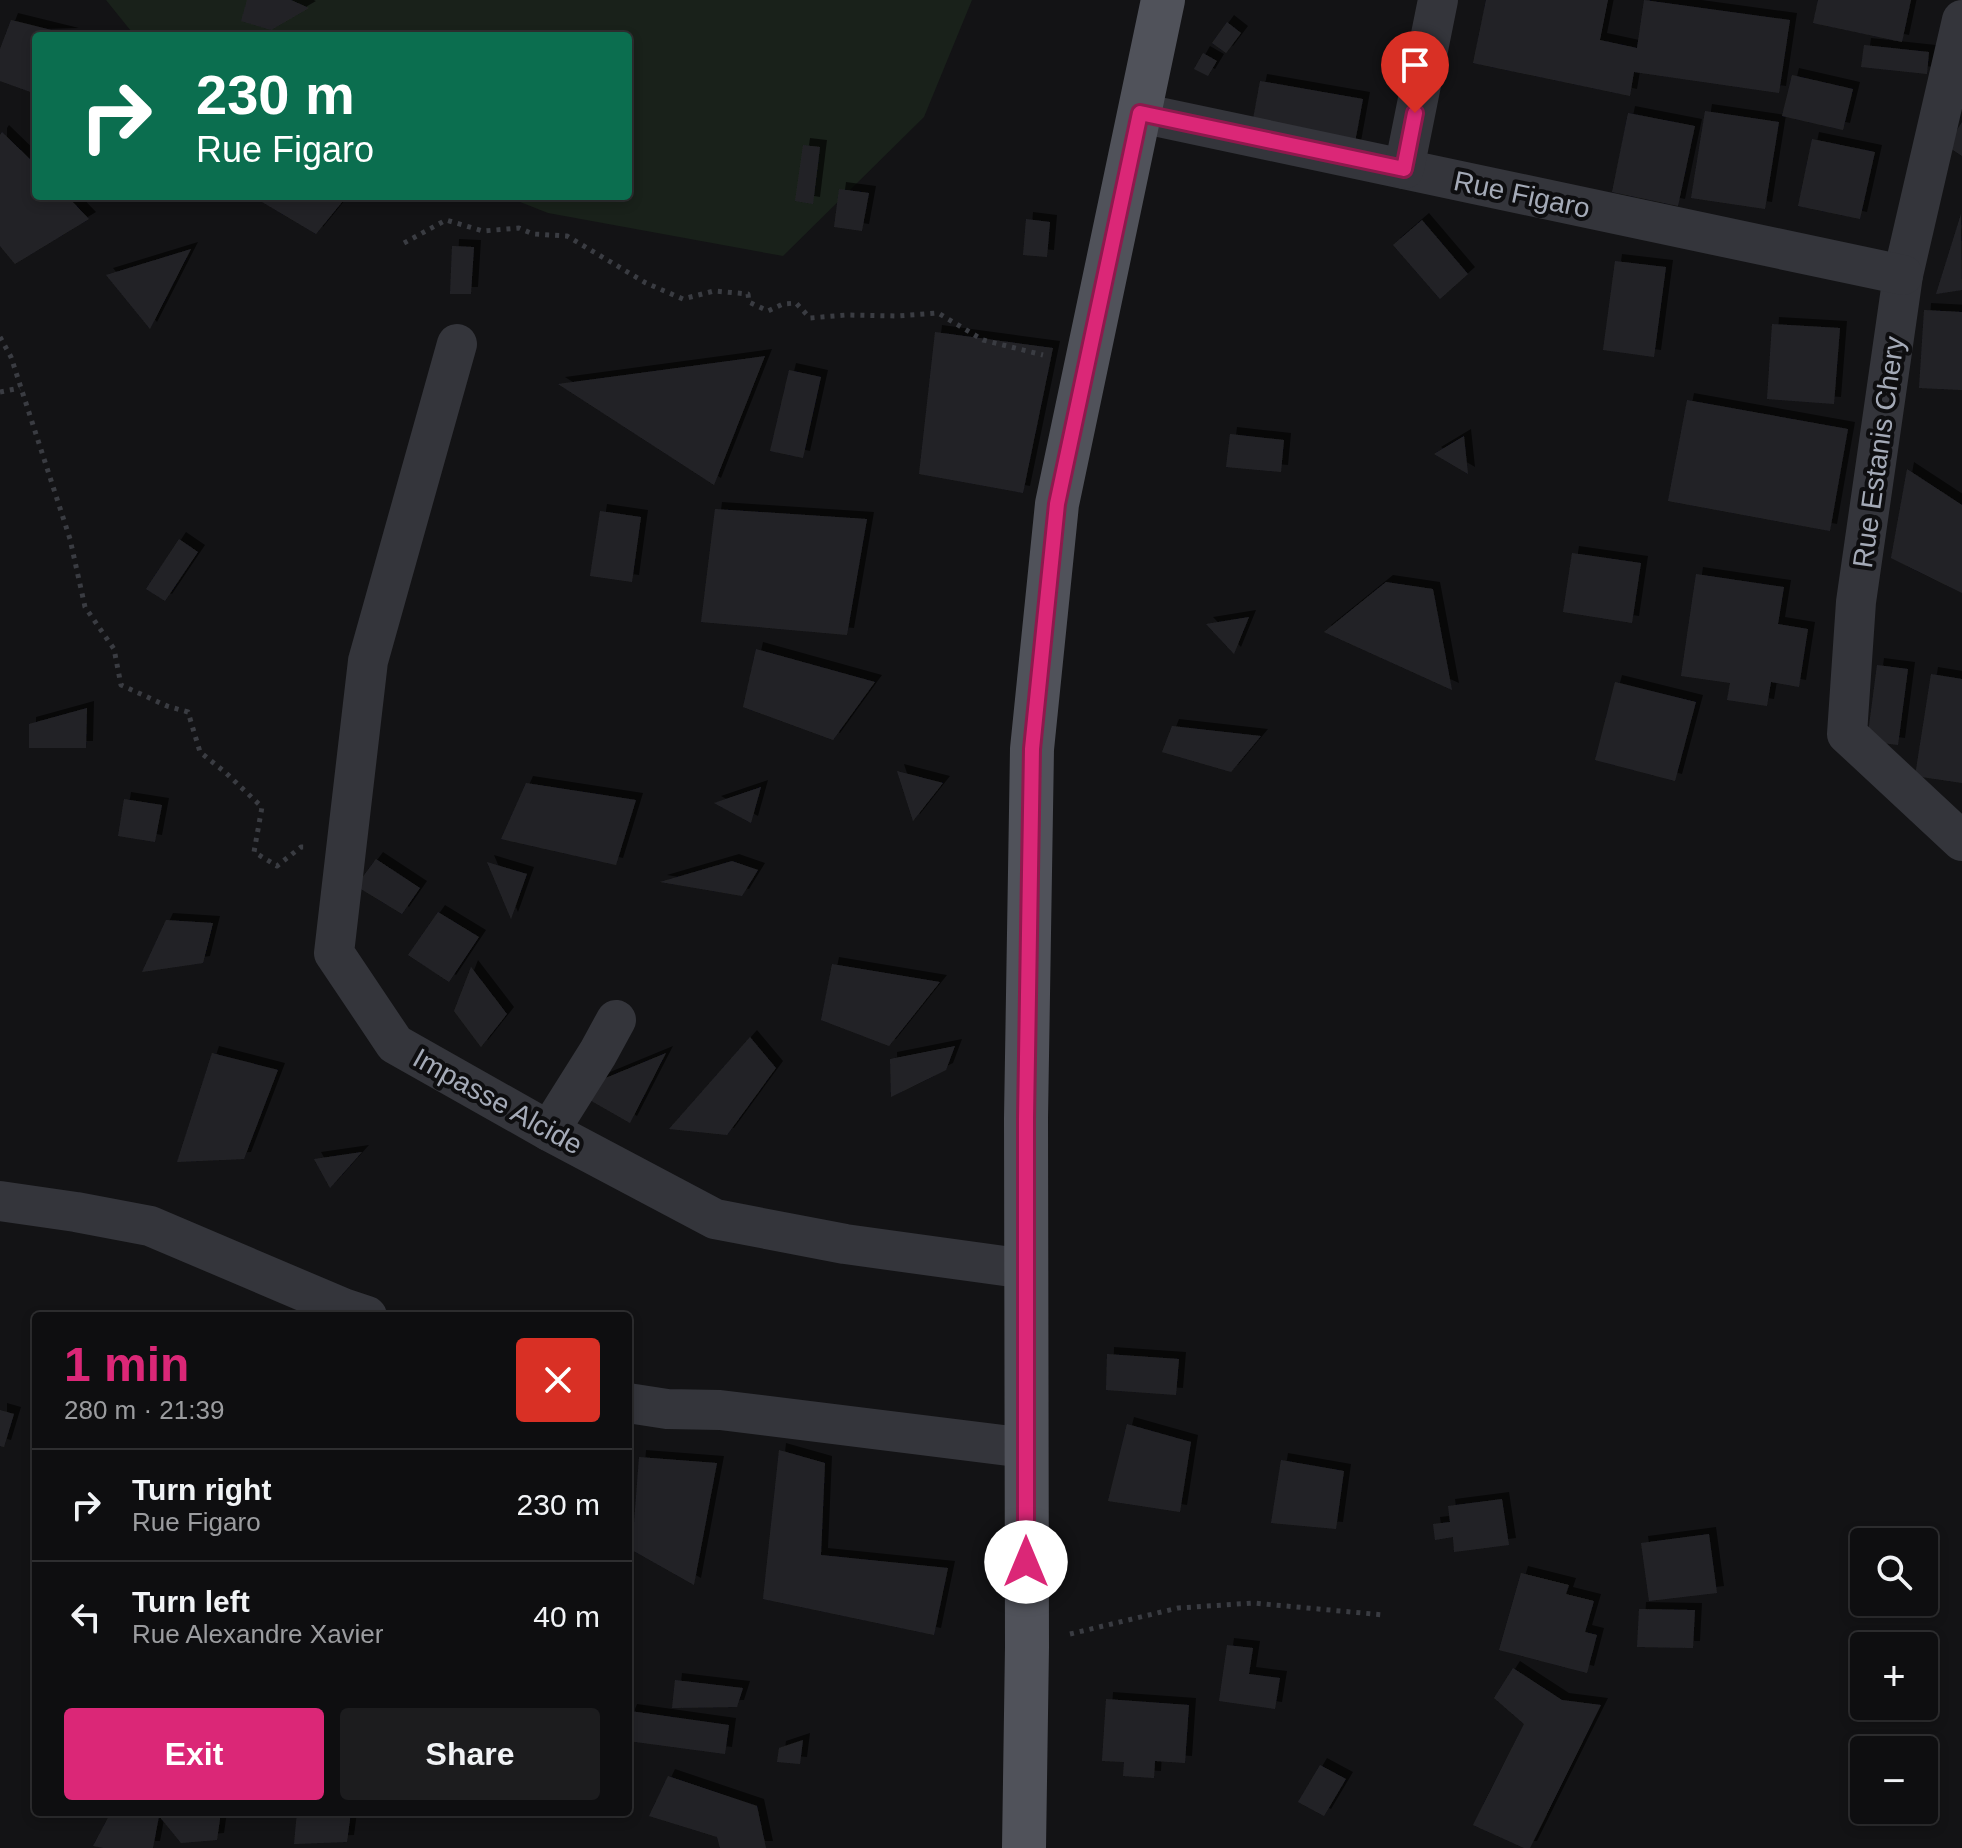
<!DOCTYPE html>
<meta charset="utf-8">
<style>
body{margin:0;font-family:Arial,sans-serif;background:#1c1c1e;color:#f1f3f6;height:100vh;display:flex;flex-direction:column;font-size:30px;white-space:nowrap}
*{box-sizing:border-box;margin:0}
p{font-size:26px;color:#9b9c9f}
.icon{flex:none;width:44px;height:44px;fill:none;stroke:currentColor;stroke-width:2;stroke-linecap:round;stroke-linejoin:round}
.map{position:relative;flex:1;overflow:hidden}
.details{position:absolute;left:32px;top:1312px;width:600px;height:504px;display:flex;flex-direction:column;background:#0e0e10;border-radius:8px;box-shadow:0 4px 12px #0003,0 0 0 2px #2e2e30}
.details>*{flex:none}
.banner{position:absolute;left:32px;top:32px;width:600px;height:168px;border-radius:8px;box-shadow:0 4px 12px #0003,0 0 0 2px #2e2e30;background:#0b6e4f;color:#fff;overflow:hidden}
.buttons{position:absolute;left:1850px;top:1528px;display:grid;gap:16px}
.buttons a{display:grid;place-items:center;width:88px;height:88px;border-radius:8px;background:#0e0e10;box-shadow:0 4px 12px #0003,0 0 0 2px #2e2e30;font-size:40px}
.pin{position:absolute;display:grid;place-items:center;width:68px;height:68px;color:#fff;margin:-82px -34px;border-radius:50% 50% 50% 0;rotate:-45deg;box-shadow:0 0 8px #0007}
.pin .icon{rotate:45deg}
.me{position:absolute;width:88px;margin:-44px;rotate:0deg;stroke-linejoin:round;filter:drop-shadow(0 0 6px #0008)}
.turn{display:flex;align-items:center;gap:28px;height:168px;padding:0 32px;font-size:36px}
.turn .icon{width:104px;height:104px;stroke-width:2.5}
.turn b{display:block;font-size:56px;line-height:68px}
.round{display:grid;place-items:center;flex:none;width:84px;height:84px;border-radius:8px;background:#1c1c1e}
.summary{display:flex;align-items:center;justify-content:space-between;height:136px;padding:0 32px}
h1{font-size:48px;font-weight:700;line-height:60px;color:#db2777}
.button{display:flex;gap:16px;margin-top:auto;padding:16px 32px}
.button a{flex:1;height:92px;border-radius:8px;background:#db2777;color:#fff;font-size:32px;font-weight:700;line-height:92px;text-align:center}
.button a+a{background:#1c1c1e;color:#f1f3f6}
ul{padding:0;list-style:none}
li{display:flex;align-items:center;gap:24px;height:112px;padding:0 32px;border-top:2px solid #2e2e30}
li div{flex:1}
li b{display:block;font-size:30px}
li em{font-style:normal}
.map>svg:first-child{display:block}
.green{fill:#19211a}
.building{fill:#232327;filter:url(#shadow)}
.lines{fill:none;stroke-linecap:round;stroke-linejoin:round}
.path{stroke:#3a3c42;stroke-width:5;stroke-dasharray:4 6;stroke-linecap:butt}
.minor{stroke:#34353b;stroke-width:40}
.major{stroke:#50525a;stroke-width:44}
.route-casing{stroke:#8e194d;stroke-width:20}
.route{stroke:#db2777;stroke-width:14}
.labels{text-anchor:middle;stroke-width:8;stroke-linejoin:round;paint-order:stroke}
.street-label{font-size:28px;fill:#a4aab7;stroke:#0e0e10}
</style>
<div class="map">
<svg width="1962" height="1848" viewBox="0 0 1962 1848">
<defs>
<filter id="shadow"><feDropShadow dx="7" dy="-7" stdDeviation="0" flood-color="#0009"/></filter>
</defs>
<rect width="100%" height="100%" fill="#131315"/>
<path class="green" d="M106,0H972L924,117L783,256L548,213L505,196H628V36H135Z"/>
<g class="building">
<path d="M247,0H291L309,8L271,30L241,21Z"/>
<path d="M1486,0H1608L1600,40L1637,48L1644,0L1790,20L1779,93L1634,72L1630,96L1473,63Z"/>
<path d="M1818,0H1911L1902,42L1813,23Z"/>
<path d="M11,20L72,35L36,36V94L0,81V49Z"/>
<path d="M1227,22L1241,33L1226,53L1212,43Z"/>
<path d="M1864,45L1929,52L1927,74L1861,67Z"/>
<path d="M1203,53L1217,61L1208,76L1194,69Z"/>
<path d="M1792,75L1853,89L1843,130L1782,116Z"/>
<path d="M1260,81L1363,99L1354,148L1251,130Z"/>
<path d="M1705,111L1779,122L1765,209L1691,198Z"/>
<path d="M1628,113L1695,126L1678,206L1612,192Z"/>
<path d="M1962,122V156L1947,146Z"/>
<path d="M2,132L36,165V196H67L89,219L15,264L0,246V135Z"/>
<path d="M1812,139L1875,152L1860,219L1798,206Z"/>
<path d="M803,145L820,147L813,204L795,201Z"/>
<path d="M839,189L869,193L862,231L834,227Z"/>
<path d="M252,196H347L316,234Z"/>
<path d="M1961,214L1962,290L1936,294Z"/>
<path d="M1026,219L1050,222L1047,257L1023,255Z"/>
<path d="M1422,220L1468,274L1440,299L1393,245Z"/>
<path d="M452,246L474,247L471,294H450Z"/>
<path d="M191,249L150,329L106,275Z"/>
<path d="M1615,261L1666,267L1654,357L1603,350Z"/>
<path d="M1924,310L1962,312V390L1919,388Z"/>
<path d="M1772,324L1840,328L1834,404L1767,399Z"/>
<path d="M935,332L1053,348L1023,493L919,474Z"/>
<path d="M765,356L714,485L558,384Z"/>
<path d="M789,370L821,377L803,458L770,451Z"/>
<path d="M1687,400L1848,429L1830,531L1668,501Z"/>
<path d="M1230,434L1284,440L1281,472L1226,467Z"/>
<path d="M1464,436L1468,474L1434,454Z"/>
<path d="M1907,469L1962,505V593L1891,558Z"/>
<path d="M715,509L867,519L847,635L701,622Z"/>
<path d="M600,511L641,517L632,582L590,576Z"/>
<path d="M179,539L198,552L165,601L146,589Z"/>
<path d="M1572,553L1641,563L1632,623L1563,612Z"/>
<path d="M1696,574L1784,587L1778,624L1808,629L1799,687L1771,682L1767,706L1727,700L1730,683L1681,676Z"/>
<path d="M1386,582L1433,589L1452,690L1324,632Z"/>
<path d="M1249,617L1234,654L1206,624Z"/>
<path d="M756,649L875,682L833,740L743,707Z"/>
<path d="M1877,665L1908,669L1898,745L1867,741Z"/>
<path d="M1931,674L1962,679V783L1915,776Z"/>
<path d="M1615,682L1696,702L1675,781L1595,760Z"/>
<path d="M87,708L86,748H29V724Z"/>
<path d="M1172,726L1261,736L1231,772L1162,752Z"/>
<path d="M897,771L943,783L913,821Z"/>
<path d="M526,783L636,800L616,865L501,839Z"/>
<path d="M761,787L751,823L714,803Z"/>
<path d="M124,799L162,805L155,842L118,836Z"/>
<path d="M376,859L420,888L402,914L356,886Z"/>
<path d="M732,861L758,870L742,896L660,882Z"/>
<path d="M487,862L527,874L511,919Z"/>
<path d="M438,912L479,937L449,982L408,955Z"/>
<path d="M166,920L213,923L203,963L142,972Z"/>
<path d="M832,964L940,982L889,1046L821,1020Z"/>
<path d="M471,967L507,1014L481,1047L454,1011Z"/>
<path d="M750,1037L776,1068L727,1135L669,1129Z"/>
<path d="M955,1046L946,1070L891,1097L890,1059Z"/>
<path d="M212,1053L278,1070L244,1159L177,1162Z"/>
<path d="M666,1053L630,1123L574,1091Z"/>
<path d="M362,1152L330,1188L314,1159Z"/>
<path d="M1107,1354L1179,1359L1176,1395L1106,1390Z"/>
<path d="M0,1410L14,1414L4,1447L0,1446Z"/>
<path d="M1127,1424L1191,1442L1180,1512L1108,1501Z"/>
<path d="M779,1450L825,1463L821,1555L948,1568L934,1635L763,1599Z"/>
<path d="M639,1457L717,1463L694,1585L632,1550Z"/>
<path d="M1281,1460L1344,1471L1336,1529L1271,1523Z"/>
<path d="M1502,1499L1509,1545L1454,1552L1453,1537L1435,1540L1433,1524L1450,1522L1448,1506Z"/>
<path d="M1709,1534L1717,1593L1649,1601L1641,1543Z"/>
<path d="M1521,1573L1569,1585L1566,1594L1594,1601L1585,1632L1597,1635L1587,1673L1499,1650Z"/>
<path d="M1639,1609L1695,1610L1693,1648L1637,1647Z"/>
<path d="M1227,1645L1253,1648L1249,1674L1280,1678L1275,1709L1219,1701Z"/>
<path d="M1513,1668L1562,1700L1601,1705L1530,1848H1524L1473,1825L1524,1724L1494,1698Z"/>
<path d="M675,1680L743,1688L737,1707L672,1708Z"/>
<path d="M1106,1699L1189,1705L1185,1763L1155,1761L1154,1778L1123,1776L1124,1762L1102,1761Z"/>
<path d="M630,1711L729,1725L725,1754L628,1741V1716Z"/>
<path d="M803,1740L800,1764L777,1762L779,1748Z"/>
<path d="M1320,1765L1346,1779L1324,1816L1298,1802Z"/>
<path d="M668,1776L757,1806L766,1848H720L717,1837L649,1816Z"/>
<path d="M182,1812H221L217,1840L181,1843L159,1816Z"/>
<path d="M297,1812H351L347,1842L294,1844Z"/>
<path d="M110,1814L159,1816L153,1848H104L93,1846Z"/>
</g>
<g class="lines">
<g class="path">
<path d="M404,243L446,220L483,231L519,228L533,234L567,236L646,283L683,299L714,291L748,294L749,302L768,311L783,304L796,303L810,318L846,315L898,316L938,313L983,340L1043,355"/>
<path d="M0,337L11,357L70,539L85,607L114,649L121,685L167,706L188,712L200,752L226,773L262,807L254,852L277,866L301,847H304"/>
<path d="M0,392L20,388"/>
<path d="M1070,1634L1178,1608L1253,1603L1384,1615"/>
</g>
<g class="minor">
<path d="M1962,20L1903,275L1856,602L1847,734L1962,841"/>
<path d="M1140,113L1903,275"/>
<path d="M1404,169L1438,0"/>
<path d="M457,344L368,661L334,953L395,1044L549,1131L715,1219L845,1244L1026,1269"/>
<path d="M549,1131L598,1053L616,1020"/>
<path d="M0,1201L76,1212L150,1226L343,1308L367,1316"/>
<path d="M628,1403L667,1409L720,1410L1026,1448"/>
</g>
<path class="major" d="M1024,1848L1027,1647L1026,1118L1032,749L1057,504L1163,0"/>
</g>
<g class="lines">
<defs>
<path id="route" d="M1026,1562V1118L1032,749L1057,504L1140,113L1404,169L1415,113"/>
</defs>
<use href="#route" class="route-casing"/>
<use href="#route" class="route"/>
</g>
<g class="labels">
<g class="street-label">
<text transform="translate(1522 194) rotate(12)" y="10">Rue Figaro</text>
<text transform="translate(1878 452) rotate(-82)" y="10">Rue Estanis Chery</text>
<text transform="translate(498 1101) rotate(29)" y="10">Impasse Alcide</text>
</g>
</g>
</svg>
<div class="buttons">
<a><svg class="icon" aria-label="search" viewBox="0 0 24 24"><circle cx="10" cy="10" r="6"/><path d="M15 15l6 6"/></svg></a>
<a>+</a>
<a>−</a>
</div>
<div class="pin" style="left:1415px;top:113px;background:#d93025"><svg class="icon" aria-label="arrive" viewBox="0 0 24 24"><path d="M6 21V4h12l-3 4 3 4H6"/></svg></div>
<svg class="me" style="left:1026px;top:1562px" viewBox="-20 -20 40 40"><circle r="19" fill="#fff"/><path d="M0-13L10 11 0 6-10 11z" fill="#db2777"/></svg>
<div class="banner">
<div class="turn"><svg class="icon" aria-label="right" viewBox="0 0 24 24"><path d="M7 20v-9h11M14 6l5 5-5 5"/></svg><div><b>230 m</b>Rue Figaro</div></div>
</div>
<section class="details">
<div class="summary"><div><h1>1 min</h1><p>280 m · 21:39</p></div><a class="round" style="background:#d93025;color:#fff"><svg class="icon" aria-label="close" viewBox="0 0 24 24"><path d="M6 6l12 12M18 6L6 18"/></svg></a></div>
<ul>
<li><svg class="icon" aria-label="right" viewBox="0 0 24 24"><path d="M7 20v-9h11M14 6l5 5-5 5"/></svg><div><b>Turn right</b><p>Rue Figaro</p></div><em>230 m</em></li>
<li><svg class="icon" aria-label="left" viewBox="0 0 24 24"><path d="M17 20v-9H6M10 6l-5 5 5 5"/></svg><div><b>Turn left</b><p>Rue Alexandre Xavier</p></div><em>40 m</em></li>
</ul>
<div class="button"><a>Exit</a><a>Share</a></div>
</section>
</div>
